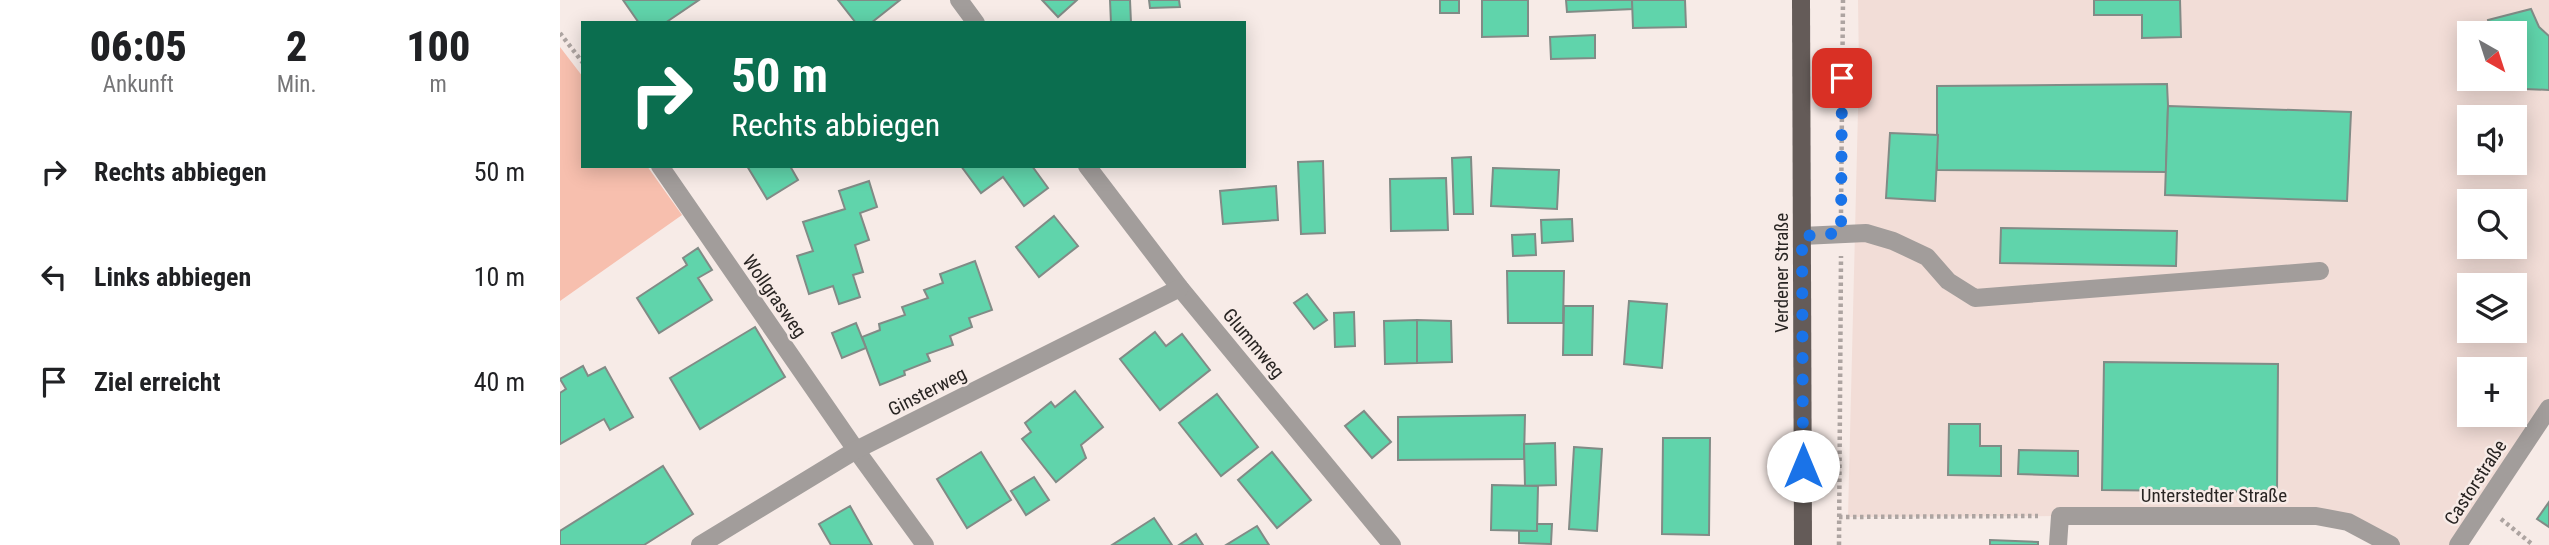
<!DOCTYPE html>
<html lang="de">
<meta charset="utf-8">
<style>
body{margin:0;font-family:"Roboto Condensed",sans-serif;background:#f2f2f2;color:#202124;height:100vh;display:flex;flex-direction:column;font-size:26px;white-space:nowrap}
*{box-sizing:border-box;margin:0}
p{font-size:23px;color:#757577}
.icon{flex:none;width:38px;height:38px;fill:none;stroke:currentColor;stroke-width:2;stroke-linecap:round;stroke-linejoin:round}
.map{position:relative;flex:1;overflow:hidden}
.side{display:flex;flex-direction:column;background:#fff;width:560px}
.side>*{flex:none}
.hud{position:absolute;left:21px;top:21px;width:665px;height:147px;border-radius:0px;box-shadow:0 4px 18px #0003;background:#0b6e4f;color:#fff;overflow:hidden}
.needle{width:46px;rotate:141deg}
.tools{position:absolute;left:1897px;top:21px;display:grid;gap:14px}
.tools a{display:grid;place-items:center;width:70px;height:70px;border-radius:0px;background:#fff;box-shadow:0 4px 18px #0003;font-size:35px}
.pin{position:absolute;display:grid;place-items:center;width:60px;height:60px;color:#fff;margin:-30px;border-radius:14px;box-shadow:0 4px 10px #0006}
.me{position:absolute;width:77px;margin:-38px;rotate:0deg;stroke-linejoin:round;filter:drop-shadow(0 0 5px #0008)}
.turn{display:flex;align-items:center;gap:24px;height:147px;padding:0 35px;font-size:32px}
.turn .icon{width:91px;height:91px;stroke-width:2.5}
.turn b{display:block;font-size:49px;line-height:60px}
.eta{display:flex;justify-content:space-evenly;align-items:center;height:119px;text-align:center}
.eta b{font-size:42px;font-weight:800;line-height:49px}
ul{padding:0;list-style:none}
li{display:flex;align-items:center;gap:21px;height:105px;padding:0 35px}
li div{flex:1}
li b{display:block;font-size:26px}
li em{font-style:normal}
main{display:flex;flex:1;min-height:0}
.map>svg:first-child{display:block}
.built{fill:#f2ddd7;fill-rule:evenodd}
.green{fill:#f7bfae}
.building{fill:#60d4ab;stroke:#818b86;stroke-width:2}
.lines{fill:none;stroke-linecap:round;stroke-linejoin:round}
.path{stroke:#ada4a1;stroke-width:4.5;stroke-dasharray:3.5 3.5;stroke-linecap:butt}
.minor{stroke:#a29d9b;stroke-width:18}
.major{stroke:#645b58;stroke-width:18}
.route{stroke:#1a73e8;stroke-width:12;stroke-dasharray:0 21.6}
.labels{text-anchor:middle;stroke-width:5;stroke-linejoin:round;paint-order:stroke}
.street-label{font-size:19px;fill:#292523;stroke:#f7ebe7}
</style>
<main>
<section class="side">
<div class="eta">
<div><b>06:05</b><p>Ankunft</p></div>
<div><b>2</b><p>Min.</p></div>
<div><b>100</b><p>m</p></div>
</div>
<ul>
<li><svg class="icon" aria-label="right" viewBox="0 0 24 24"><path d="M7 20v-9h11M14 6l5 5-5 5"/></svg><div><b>Rechts abbiegen</b></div><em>50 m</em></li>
<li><svg class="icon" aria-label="left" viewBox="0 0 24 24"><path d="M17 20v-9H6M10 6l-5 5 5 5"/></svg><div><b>Links abbiegen</b></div><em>10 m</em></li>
<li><svg class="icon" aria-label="arrive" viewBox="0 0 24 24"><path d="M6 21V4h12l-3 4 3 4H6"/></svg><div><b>Ziel erreicht</b></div><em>40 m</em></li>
</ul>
</section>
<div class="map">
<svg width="1989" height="545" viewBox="0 0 1989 545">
<rect width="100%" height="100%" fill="#f7ebe7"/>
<path class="built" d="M1298,0H1989V409L1899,545H1831L1788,522L1500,516L1288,517L1299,69ZM1909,33H1955V79H1909ZM1909,117H1955V163H1909ZM1909,201H1955V247H1909ZM1909,285H1955V331H1909ZM1909,369H1955V415H1909Z"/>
<path class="green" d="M0,47L23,77V166H87L122,215L0,301Z"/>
<g class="building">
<path d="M63,0H139L105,23H79Z"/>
<path d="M278,0H340L311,23H296Z"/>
<path d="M482,0H517L498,17Z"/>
<path d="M550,0H570L571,23H551Z"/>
<path d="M589,0H619L620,7L590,8Z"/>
<rect x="880" y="0" width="19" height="13"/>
<path d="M922,0H968V36L922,37Z"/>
<path d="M1006,0H1072L1073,9L1007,12Z"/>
<path d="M1072,0H1125L1126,27L1073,28Z"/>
<path d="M1534,0H1620L1621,37L1582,38V15H1534Z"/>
<path d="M1971,9L1979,27L1989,36V90L1942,88L1940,79H1955V33H1931L1928,20Z"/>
<path d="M1035,35V58L991,59L990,37Z"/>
<path d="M1607,84L1608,106L1606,172L1377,170V86Z"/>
<path d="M1608,106L1791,112L1787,201L1605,195Z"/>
<path d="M1330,133L1378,135L1375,201L1326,198Z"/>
<path d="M911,157L913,214H894L892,158Z"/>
<path d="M763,161L765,233L741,234L738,162Z"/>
<path d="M187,166H230L238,180L207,199Z"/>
<path d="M401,166H472L488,188L464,206L443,177L421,193Z"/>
<path d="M933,168L999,170L997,209L931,206Z"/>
<path d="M886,178L888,230L831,231L830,179Z"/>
<path d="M309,181L317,207L300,213L309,240L295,245L303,272L293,275L300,297L279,304L273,286L249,294L237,256L253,251L243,222L285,209L279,191Z"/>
<path d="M716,186L718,220L663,224L660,191Z"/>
<path d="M494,216L518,246L479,277L456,247Z"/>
<path d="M1012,219L1013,241L982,243L981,220Z"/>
<path d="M1441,228L1617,231L1616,266L1440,263Z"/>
<path d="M975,234L976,255L953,256L952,235Z"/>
<path d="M138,248L152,270L138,278L152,300L99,333L77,298L127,265L123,258Z"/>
<path d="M415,261L432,310L409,318L412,327L390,336L393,345L367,354L370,361L344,371L345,375L320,385L302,337L320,330L319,324L345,315L342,307L368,298L364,290L383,283L380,274Z"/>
<path d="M947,271H1004L1003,323H948Z"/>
<path d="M747,294L767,320L754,329L734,303Z"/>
<path d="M1069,301L1107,304L1102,368L1064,364Z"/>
<path d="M1004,306H1033L1032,355H1003Z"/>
<path d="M794,312L795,346L775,347L774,313Z"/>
<path d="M857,320L891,321L892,362L857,363Z"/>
<path d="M857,320V363L825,364L824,321Z"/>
<path d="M296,323L306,348L282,358L272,333Z"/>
<path d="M195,327L225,377L140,429L110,378Z"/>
<path d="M595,332L606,346L622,334L650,370L600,410L560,359Z"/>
<path d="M1544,362L1718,364L1717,492L1542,490Z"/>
<path d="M23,366L28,376L45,367L73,417L50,430L44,419L0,444V393L6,389L0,379Z"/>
<path d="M515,391L543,427L521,445L526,458L496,482L462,439L471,432L465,423L491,402L495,407Z"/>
<path d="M657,394L698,447L661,476L619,423Z"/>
<path d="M804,411L831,442L812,458L785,426Z"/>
<path d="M965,415L964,459L838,460V417Z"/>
<path d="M1389,424H1420V446H1441V476L1388,475Z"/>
<path d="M1103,438H1150L1149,535L1102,534Z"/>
<path d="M995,443L996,485L965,486L964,444Z"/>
<path d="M1014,447L1042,449L1037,531L1009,529Z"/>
<path d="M1459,450L1518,451V476L1458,474Z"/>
<path d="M421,452L451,500L407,528L377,479Z"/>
<path d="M712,452L751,500L717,528L678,480Z"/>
<path d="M103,466L133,514L84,545H0V531Z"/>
<path d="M474,477L489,500L466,515L451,491Z"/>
<path d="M932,485L978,486L977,531L931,530Z"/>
<path d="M1989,502V527L1977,519Z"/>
<path d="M290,506L312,545H271L259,524Z"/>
<path d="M594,518L612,545H552Z"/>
<path d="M977,524H992L991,544L959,543V531H977Z"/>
<path d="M697,526L709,545H666Z"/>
<path d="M636,534L643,545H619Z"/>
<path d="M1430,540L1478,542V545H1430Z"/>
</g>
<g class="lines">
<g class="path">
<path d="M0,33L23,63"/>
<path d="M1281,213L1283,0"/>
<path d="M1279,517L1478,516"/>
<path d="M1941,519L1973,545"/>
<path d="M1279,545L1281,256"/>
</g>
<g class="minor">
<path d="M399,0L416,23"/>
<path d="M100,166L296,450L365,545"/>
<path d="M527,166L620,288L832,545"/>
<path d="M1242,236L1306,233L1333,241L1367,257L1388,281L1415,298L1760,271"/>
<path d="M140,545L296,450L620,288"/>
<path d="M1498,545L1500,516H1756L1788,522L1831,545"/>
<path d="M1898,545L1989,408"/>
</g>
<path class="major" d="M1241,0L1243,545"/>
</g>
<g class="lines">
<path class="route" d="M1243,466L1242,236L1281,233L1282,78"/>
</g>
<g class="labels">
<g class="street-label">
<text transform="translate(1221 273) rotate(-90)" y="7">Verdener Straße</text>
<text transform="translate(215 296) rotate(55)" y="7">Wollgrasweg</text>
<text transform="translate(694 343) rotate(50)" y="7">Glummweg</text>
<text transform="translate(367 391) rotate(-27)" y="7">Ginsterweg</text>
<text transform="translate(1915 482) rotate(-57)" y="7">Castorstraße</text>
<text x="1654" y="502">Unterstedter Straße</text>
</g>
</g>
</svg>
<div class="tools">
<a><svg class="needle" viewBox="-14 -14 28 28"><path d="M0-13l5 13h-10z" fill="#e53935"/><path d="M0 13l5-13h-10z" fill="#757577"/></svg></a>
<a><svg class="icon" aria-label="sound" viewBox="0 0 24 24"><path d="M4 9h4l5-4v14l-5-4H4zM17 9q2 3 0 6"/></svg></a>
<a><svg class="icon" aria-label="search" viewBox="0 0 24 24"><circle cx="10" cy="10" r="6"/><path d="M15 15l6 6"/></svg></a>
<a><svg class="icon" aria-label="layers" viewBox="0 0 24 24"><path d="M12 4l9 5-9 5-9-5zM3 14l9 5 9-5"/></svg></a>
<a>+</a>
</div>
<div class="pin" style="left:1282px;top:78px;background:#d93025"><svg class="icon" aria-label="arrive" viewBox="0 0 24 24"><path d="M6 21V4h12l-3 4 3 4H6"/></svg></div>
<svg class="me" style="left:1243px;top:466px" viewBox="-20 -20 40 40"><circle r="19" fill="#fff"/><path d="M0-13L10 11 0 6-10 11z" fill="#1a73e8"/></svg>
<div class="hud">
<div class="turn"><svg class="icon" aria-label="right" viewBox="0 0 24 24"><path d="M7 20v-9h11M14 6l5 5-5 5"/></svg><div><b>50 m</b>Rechts abbiegen</div></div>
</div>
</div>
</main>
